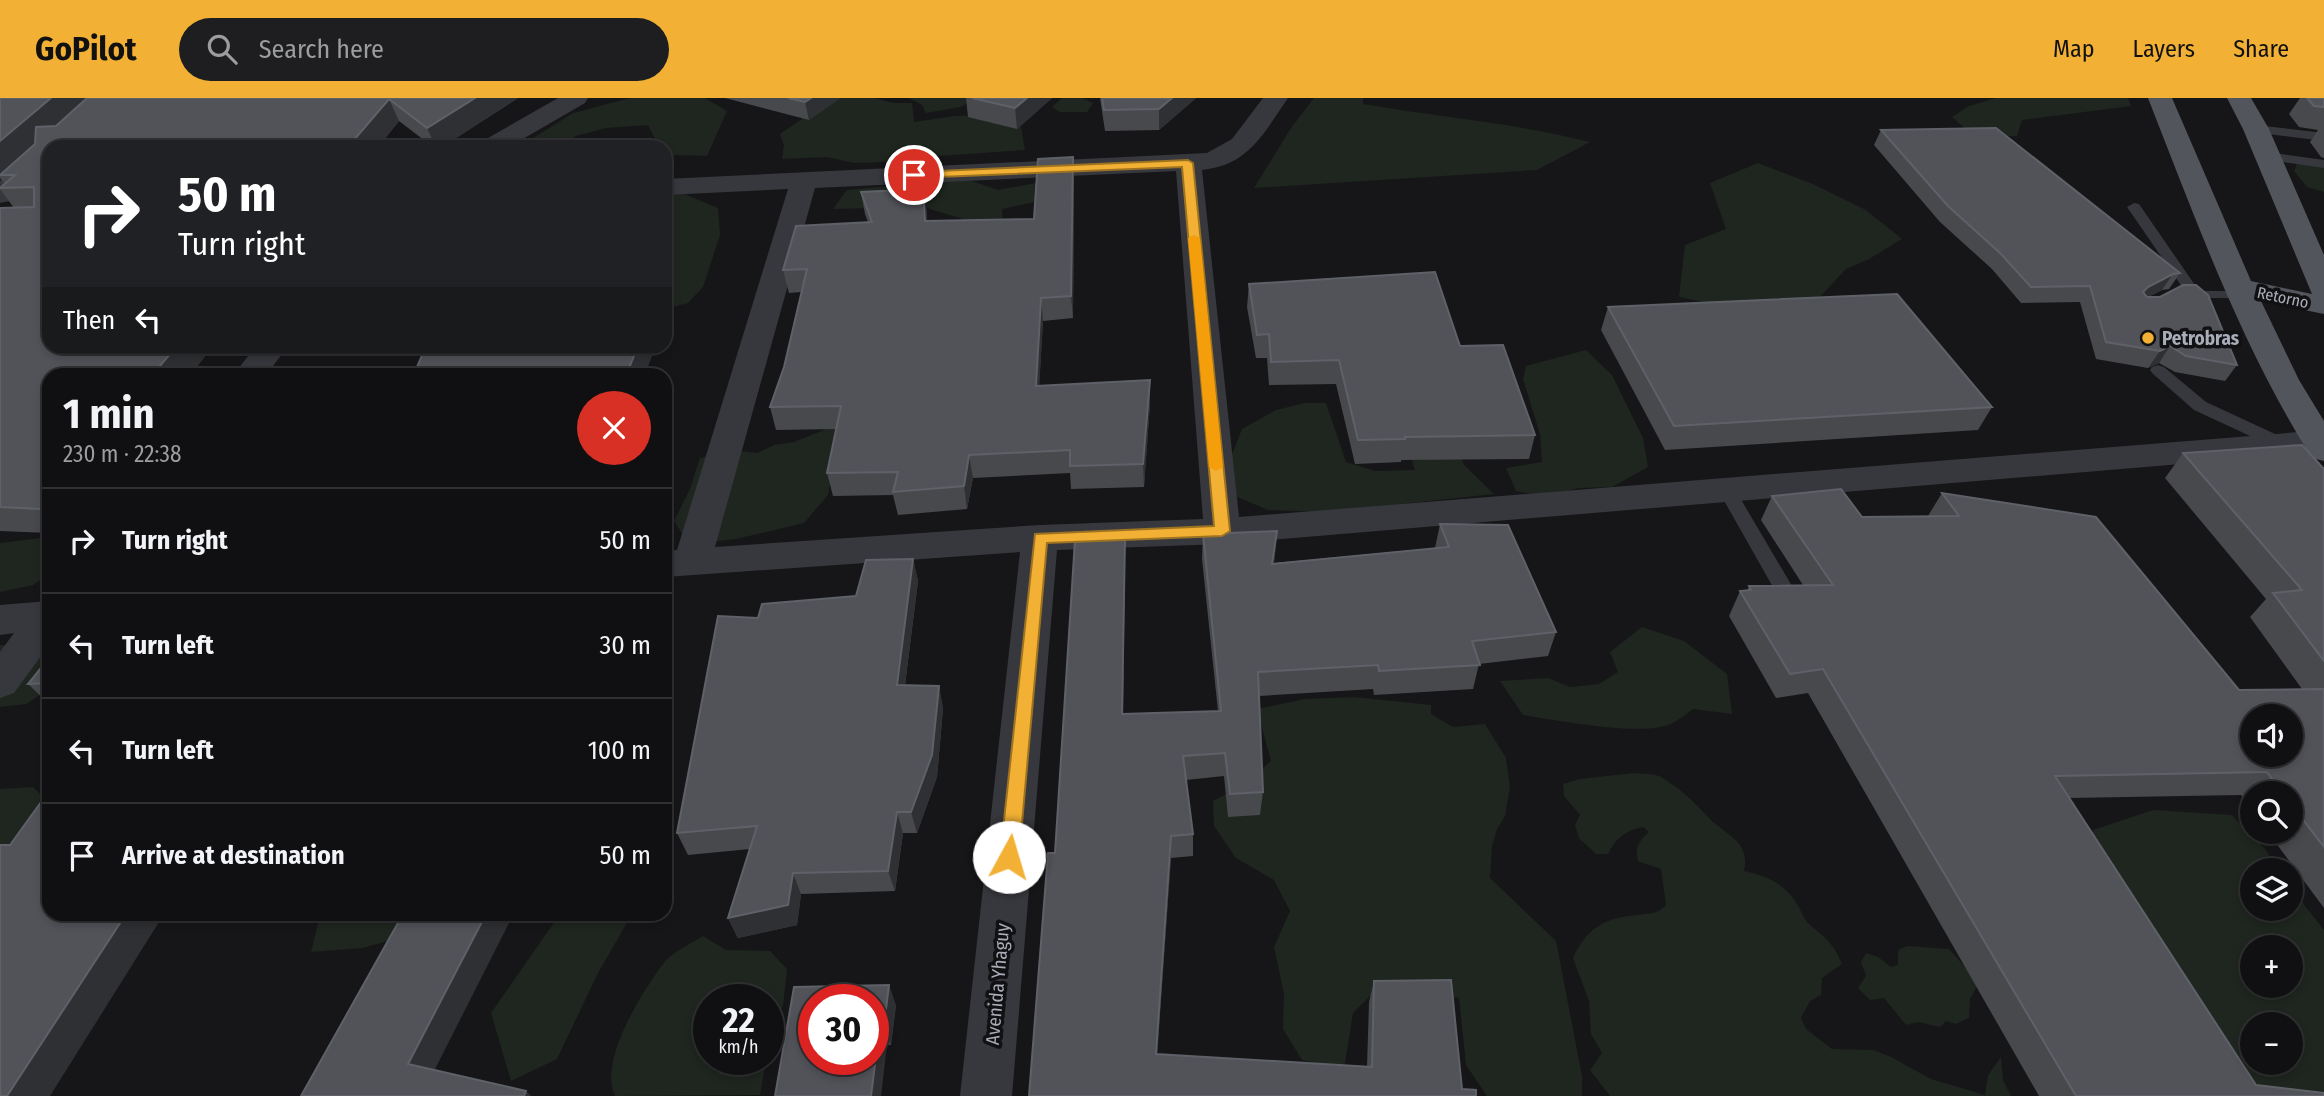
<!DOCTYPE html>
<meta charset="utf-8">
<style>
body{margin:0;font-family:"Fira Sans Condensed",sans-serif;background:#1e1e20;color:#f1f3f6;height:100vh;display:flex;flex-direction:column;font-size:26px;white-space:nowrap}
*{box-sizing:border-box;margin:0}
p{font-size:23px;color:#9c9d9f}
.icon{flex:none;width:38px;height:38px;fill:none;stroke:currentColor;stroke-width:2;stroke-linecap:round;stroke-linejoin:round}
.map{position:relative;flex:1;overflow:hidden}
.sheet{position:absolute;left:42px;top:270px;width:630px;height:553px;display:flex;flex-direction:column;background:#101012;border-radius:21px;box-shadow:0 4px 10px #0003,0 0 0 2px #303032}
.sheet>*{flex:none}
.banner{position:absolute;left:42px;top:42px;width:630px;height:214px;border-radius:21px;box-shadow:0 4px 10px #0003,0 0 0 2px #303032;background:#202124;color:#fff;overflow:hidden}
.controls{position:absolute;left:2240px;top:606px;display:grid;gap:14px}
.controls a{display:grid;place-items:center;width:63px;height:63px;border-radius:50%;background:#101012;box-shadow:0 4px 10px #0003,0 0 0 2px #303032;font-size:35px}
.speed{position:absolute;left:693px;top:886px;display:flex;gap:14px;font-size:35px;font-weight:700;text-align:center}
.speed>*{display:grid;place-content:center;width:91px;height:91px;border-radius:50%;background:#101012;box-shadow:0 4px 10px #0003,0 0 0 2px #303032;line-height:1}
.speed small{font-size:18px;font-weight:400}
.speed .limit{border:10px solid #d22;background:#fff;color:#111}
.pin{position:absolute;display:grid;place-items:center;width:60px;height:60px;color:#fff;margin:-30px;border:4px solid #fff;border-radius:50%;box-shadow:0 2px 7px #0007}
.me{position:absolute;width:77px;margin:-38px;rotate:6deg;stroke-linejoin:round;filter:drop-shadow(0 0 5px #0008)}
.turn{display:flex;align-items:center;gap:24px;height:147px;padding:0 21px;font-size:32px}
.turn .icon{width:91px;height:91px;stroke-width:2.5}
.turn b{display:block;font-size:49px;line-height:60px}
.then{display:flex;align-items:center;height:66px;padding:0 21px;background:#0003;gap:14px;font-size:26px}
.round{display:grid;place-items:center;flex:none;width:74px;height:74px;border-radius:37px;background:#1e1e20}
.head{display:flex;align-items:center;justify-content:space-between;height:119px;padding:0 21px}
h1{font-size:42px;font-weight:700;line-height:52px}
ul{padding:0;list-style:none}
li{display:flex;align-items:center;gap:21px;height:105px;padding:0 21px;border-top:2px solid #303032}
li div{flex:1}
li b{display:block;font-size:26px}
li em{font-style:normal}
header{display:flex;align-items:center;gap:42px;box-sizing:border-box;height:98px;padding:0 35px;background:#f2b134;color:#111}
header strong{font-size:33px}
nav{display:flex;gap:38px;margin-inline-start:auto;font-size:24px}
.search{width:490px;height:63px;background:#1e1e20;display:flex;align-items:center;gap:18px;box-sizing:border-box;padding:0 24px;border-radius:38px;color:#9c9d9f;font-size:26px}
.map>svg:first-child{display:block}
.green{fill:#1e261f;fill-rule:evenodd}
.lines{fill:none;stroke-linecap:round;stroke-linejoin:round}
.service{fill:#37383d;fill-rule:evenodd}
.minor{fill:#37383d;fill-rule:evenodd}
.primary{fill:#53555c;fill-rule:evenodd}
.wall{fill:#47494d}
.shaded-wall{fill:#2f3033}
.building{fill:#525359;stroke:#5f6168;stroke-width:2;fill-rule:evenodd}
.route{fill:#f2b134;stroke:#9d7322;stroke-width:2}
.slow{fill:#f59e0b}
.poi-dot{fill:#f2b134;stroke:#111113;stroke-width:2.5}
.labels{text-anchor:middle;stroke-width:7;stroke-linejoin:round;paint-order:stroke}
.far-street-label{font-size:16px;fill:#a8adb8;stroke:#111113}
.poi-label{font-size:19px;font-weight:bold;fill:#a8adb8;stroke:#111113;text-anchor:start}
.street-label{font-size:19px;fill:#a8adb8;stroke:#111113}
</style>
<header>
<strong>GoPilot</strong>
<div class="search"><svg class="icon" aria-label="search" viewBox="0 0 24 24"><circle cx="10" cy="10" r="6"/><path d="M15 15l6 6"/></svg>Search here</div>
<nav><a>Map</a><a>Layers</a><a>Share</a></nav>
</header>
<div class="map">
<svg width="2324" height="998" viewBox="0 0 2324 998">
<rect width="100%" height="100%" fill="#161618"/>
<g class="green">
<path d="M630,0H705L727,13L707,58L675,57L665,63V49H638L656,43L648,27L606,30L576,38L559,49H519L573,15Z"/>
<path d="M833,0H875L893,5H912L914,24L954,18L990,17L1021,29L1025,52L938,58L906,48L887,64L854,65L827,59L782,61L784,47L780,36Z"/>
<path d="M909,0H979L960,9L926,15L922,7Z"/>
<path d="M1062,0H1082L1093,5L1087,14H1060L1052,9Z"/>
<path d="M1314,0H1363V6C1438,19 1516,25 1590,44L1537,72L1254,90L1291,30Z"/>
<path d="M1996,0H2128L2131,8L2022,22L2017,38H1974L1952,19L1969,8Z"/>
<path d="M2324,64V94L2307,89L2294,73L2297,66Z"/>
<path d="M1758,65L1813,86L1866,112L1902,141L1869,161L1846,171L1817,202L1756,215L1679,199L1685,147L1726,131L1710,85Z"/>
<path d="M966,81L998,92L1042,84L1058,99L1002,111L1003,141L977,138L963,121L930,111L901,93L873,110L833,111L847,92Z"/>
<path d="M677,93L718,110L720,137L703,189L688,205L665,211V95Z"/>
<path d="M1586,252L1612,277L1643,340L1648,369L1612,389L1578,390L1548,399L1516,393L1506,370L1542,364L1540,336L1523,281L1526,268Z"/>
<path d="M1305,305H1326L1346,364L1375,373L1415,372L1405,339L1455,343L1464,367L1494,396L1326,414L1268,412L1235,398L1231,359L1242,331L1276,312Z"/>
<path d="M848,322L832,373L828,397L804,425L736,441L689,446L674,423L690,391L700,360L731,352L757,355L774,347L794,344Z"/>
<path d="M49,439V476L33,487L0,494V445Z"/>
<path d="M1642,529L1684,543L1727,576L1732,616L1693,611C1686,616 1678,623 1670,626C1644,639 1555,622 1523,617L1500,583L1548,580L1570,589L1599,586L1618,574L1610,554Z"/>
<path d="M0,547H49V591L26,606L0,609Z"/>
<path d="M1354,599L1431,607V616L1453,629L1485,626L1506,660L1510,689L1505,718L1497,731L1492,748L1490,780L1556,843L1582,978V998H1487L1466,967L1459,900L1413,892L1375,893L1353,915L1344,971L1302,962L1283,931L1284,896L1274,849L1290,813L1274,782L1236,760L1214,728L1213,703L1244,687L1271,663L1257,611L1305,601Z"/>
<path d="M1634,675C1642,676 1654,675 1661,679C1680,690 1693,703 1707,718C1724,737 1751,742 1744,773C1767,778 1784,785 1797,806C1801,812 1803,820 1808,825C1825,840 1833,844 1842,866L1822,880L1821,897L1810,903L1801,920L1806,931L1832,951L1873,952L1891,959L1931,981L1985,997L1988,977L2001,959L2003,982L2011,998H1610L1590,972L1602,955L1591,936L1589,903L1573,860C1587,830 1604,820 1637,817C1650,815 1656,817 1666,807L1661,771L1638,763C1635,749 1638,744 1649,734L1643,729C1627,731 1614,742 1608,756H1596L1579,740L1575,727L1580,717L1564,698L1563,686L1580,681Z"/>
<path d="M33,689L47,703L30,731L0,752V691Z"/>
<path d="M2153,712L2232,717L2266,752L2277,772H2252V810H2291V790L2324,832V996L2250,993L2084,750L2093,732ZM2252,849H2291V887H2252ZM2252,926H2291V964H2252Z"/>
<path d="M326,816H421L408,837L363,850L311,854L319,821Z"/>
<path d="M560,816H632L598,875L557,961L511,983L491,915Z"/>
<path d="M703,838L726,852L770,853L787,871L783,908L772,933L768,952V901H709V961H766L760,997L615,998C598,963 642,894 663,866C671,854 691,846 703,838Z"/>
<path d="M1907,848L1949,851L1966,870L1977,888L1970,901L1969,920L1956,926L1946,923L1940,929L1918,924L1906,927L1884,900L1870,902L1858,890L1866,878L1861,864L1866,855L1878,859L1891,869L1898,867V852Z"/>
</g>
<g class="lines">
<g class="service">
<path d="M2256,27L2324,35V43L2252,34L2250,31Z"/>
<path d="M2267,54L2324,62V70L2262,61V55Z"/>
<path d="M2134,105L2139,106L2199,193H2243L2250,197L2248,200H2180L2178,197L2185,193L2127,109Z"/>
<path d="M2158,267L2164,269L2206,304L2288,342L2291,346L2282,352L2276,350L2194,312L2152,275L2150,272L2152,269Z"/>
<path d="M1727,386L1733,388L1792,488L1795,493L1792,498H1778L1718,392Z"/>
</g>
<g class="minor">
<path d="M558,0H588L585,5L509,49H477L481,44Z"/>
<path d="M1263,0H1288C1263,36 1249,67 1202,72L1239,419L2324,332V354L1222,446L1057,452L1012,998H960L1020,454L665,479V453L677,452L788,91L665,97V81L1207,55L1232,41ZM1176,73L1203,421L1040,427L715,449L815,90Z"/>
<path d="M49,45L59,49H49V67L10,103L0,105V83L40,48Z"/>
<path d="M256,248H288L267,276H234Z"/>
<path d="M49,503V547L14,595L0,600V554L14,535L0,537V507Z"/>
</g>
<path class="primary" d="M2148,0H2172L2251,183L2312,196L2243,31L2227,0H2251L2269,31L2324,157V216L2261,203L2299,282L2324,323V363L2312,360C2241,248 2196,122 2148,0Z"/>
</g>
<g class="wall">
<path d="M0,0H518L442,49H433L399,23L378,49H49V248H213L191,276H49V435L0,433V110H14L0,91V89L4,85L0,80Z"/>
<path d="M725,0H840L809,22Z"/>
<path d="M966,0H1052L1017,31L968,19Z"/>
<path d="M1100,0H1196L1159,32L1105,33Z"/>
<path d="M2300,0H2324V60L2321,59L2310,44L2318,32L2299,29L2289,16Z"/>
<path d="M1881,32L2180,175L2169,191L2162,192L2148,199L2237,267L2225,283L2175,274L2159,265L2148,270L2096,261L2080,204L2021,205L1992,171L1940,124L1874,47Z"/>
<path d="M1074,80L1073,220L1043,223L1039,288L1150,282V305L1144,389L1071,391L1070,375L973,380L967,411L898,417L893,397L833,398L827,375L836,331L776,332L770,309L784,269L801,194L789,195L783,172L868,124L865,116L861,94L923,91L927,123L1034,121Z"/>
<path d="M1249,186L1460,248L1535,337L1529,361L1401,362V364L1355,366L1336,286L1269,287L1267,260H1256L1247,209Z"/>
<path d="M1608,209L1992,309L1978,332L1665,352L1601,232Z"/>
<path d="M2183,355L2324,371V810L2267,733H2291V695H2252V713L2241,697L2069,700L2256,987L2324,998H2039L1808,595L1776,600L1729,518L1740,493H1747L1749,488L1803,487L1761,422L1772,398L1862,419L1928,418L1942,395L2239,592L2302,591L2250,519L2266,501L2165,380Z"/>
<path d="M1440,426L1556,534L1548,558L1479,566L1473,591L1374,597L1373,591L1259,598L1263,694L1260,717L1228,719L1224,678L1186,682L1193,736V758L1171,760L1157,956L1367,969L1369,904L1374,883L1462,991L1029,998L1125,439V463L1123,616L1218,613L1202,461L1203,436L1277,433L1274,465L1435,450Z"/>
<path d="M913,461L918,483L905,587L939,588L943,611L937,679L917,735H903L895,793L801,796L797,827L738,840L728,820L750,751L688,757L677,735L758,520L856,498Z"/>
<path d="M49,560V606L28,586Z"/>
<path d="M896,907L891,947H887L775,998Z"/>
</g>
<g class="shaded-wall">
<path d="M51,0H91L0,78V43Z"/>
<path d="M475,0H518L442,49H436L427,30Z"/>
<path d="M811,0H840L809,22L805,4Z"/>
<path d="M1027,0H1052L1017,31L1015,10Z"/>
<path d="M1172,0H1196L1159,32V11Z"/>
<path d="M389,1L399,23L378,49H348Z"/>
<path d="M1073,59L1074,80L1073,220L1071,198Z"/>
<path d="M923,91L927,113L928,145L925,123Z"/>
<path d="M2173,176L2162,192L2137,205L2148,189Z"/>
<path d="M665,191L672,211L665,228Z"/>
<path d="M1041,200L1043,223L1038,311L1036,288Z"/>
<path d="M177,248H213L191,276H153Z"/>
<path d="M638,248H656L645,276H628L627,275Z"/>
<path d="M2170,248L2159,265L2148,270L2160,253Z"/>
<path d="M1150,282V305L1144,389L1143,366Z"/>
<path d="M969,357L973,380L967,411L964,388Z"/>
<path d="M49,401V421L40,411Z"/>
<path d="M1277,433L1275,458L1270,490L1272,466Z"/>
<path d="M1125,439V463L1123,640L1122,616Z"/>
<path d="M913,461L918,483L902,610L897,587Z"/>
<path d="M665,532L669,542L665,556Z"/>
<path d="M939,588L943,611L937,679L917,735L911,714Z"/>
<path d="M897,714L903,735L895,793L888,773Z"/>
<path d="M1171,738V760L1156,975V956Z"/>
<path d="M793,775L801,796L797,827L738,840L728,820Z"/>
<path d="M126,816H164L50,998H7Z"/>
<path d="M486,816H505L510,823L428,985L408,966Z"/>
<path d="M889,887L896,907L891,947L884,927Z"/>
<path d="M880,927L887,947L881,998H871Z"/>
<path d="M526,993L531,998H524Z"/>
</g>
<g class="building">
<path d="M0,0H51L0,43Z"/>
<path d="M87,0H475L427,30L389,1L348,49H49V248H177L153,276H49V401L40,411L0,409V110L34,109V89L0,90L15,77H0L35,46L36,29L56,28Z"/>
<path d="M788,0H811L805,4Z"/>
<path d="M972,0H1027L1015,10Z"/>
<path d="M1102,0H1172L1159,11L1104,12Z"/>
<path d="M2307,0H2324V9L2314,8Z"/>
<path d="M1996,30L2180,175L2173,176L2148,189L2143,194L2147,199H2160L2183,187H2196L2208,197L2237,267L2186,258L2170,248L2160,253L2106,244L2090,188L2031,189L2000,155L1948,108L1881,32Z"/>
<path d="M1073,59L1071,198L1041,200L1036,288L1150,282L1143,366L1070,368V352L969,357L964,388L893,394L898,374L827,375L841,308L770,309L784,269L807,171L783,172L796,128L872,124L861,94L923,91L925,123L1034,121L1038,61Z"/>
<path d="M1435,174L1460,248L1503,247L1535,337L1405,339V341L1358,342L1339,262L1271,264L1269,236L1257,237L1249,186Z"/>
<path d="M1897,196L1992,309L1674,328L1608,209Z"/>
<path d="M426,248H638L627,275H636V276H414Z"/>
<path d="M2302,347L2324,371V563L2273,495L2302,492L2183,355Z"/>
<path d="M1841,391L1862,419L1959,418L1942,395L2096,419L2239,592L2324,591V749L2291,706V695H2282L2267,674L2055,678L2256,987L2324,995V998H2076L1823,571L1790,576L1740,493L1751,492L1749,488L1833,487L1772,398ZM2252,618H2291V656H2252Z"/>
<path d="M1440,426L1508,427L1556,534L1472,543L1480,567L1379,573L1378,567L1258,574L1263,694L1230,696L1225,655L1183,658L1193,736L1171,738L1156,956L1372,969L1374,883L1451,882L1462,991L1476,992V998H1029L1048,755H1055L1075,442L1125,439L1122,616L1221,613L1203,436L1277,433L1272,466L1449,449Z"/>
<path d="M913,461L897,587L939,588L932,657L911,714H897L888,773L793,775L788,807L728,820L757,728L677,735L718,518L758,520L762,506L856,498L866,462Z"/>
<path d="M49,560V585L28,586Z"/>
<path d="M49,693V816H126L7,998H0V747H10Z"/>
<path d="M403,816H486L408,966L526,993L524,998H301Z"/>
<path d="M889,887L884,927H880L871,998H775L794,889ZM814,901H873V961H814Z"/>
</g>
<path class="route" d="M1188,62L1193,65L1230,433L1222,438L1047,445L1019,759L1016,765L1009,767L1003,765L1000,759L1035,436L1214,428L1182,69L914,80L908,77L914,74Z"/>
<path class="slow" d="M1194,137L1200,140L1223,369L1216,373L1209,369L1188,140Z"/>
<circle class="poi-dot" cx="2148" cy="240" r="7"/>
<g class="labels">
<g class="far-street-label">
<text transform="translate(2283 199) rotate(12)" y="6">Retorno</text>
</g>
<g class="poi-label">
<text x="2162" y="247">Petrobras</text>
</g>
<g class="street-label">
<text transform="translate(997 886) rotate(-85)" y="7">Avenida Yhaguy</text>
</g>
</g>
</svg>
<div class="controls">
<a><svg class="icon" aria-label="sound" viewBox="0 0 24 24"><path d="M4 9h4l5-4v14l-5-4H4zM17 9q2 3 0 6"/></svg></a>
<a><svg class="icon" aria-label="search" viewBox="0 0 24 24"><circle cx="10" cy="10" r="6"/><path d="M15 15l6 6"/></svg></a>
<a><svg class="icon" aria-label="layers" viewBox="0 0 24 24"><path d="M12 4l9 5-9 5-9-5zM3 14l9 5 9-5"/></svg></a>
<a>+</a>
<a>−</a>
</div>
<div class="speed"><div>22<small>km/h</small></div><div class="limit">30</div></div>
<div class="pin" style="left:914px;top:77px;background:#d93025"><svg class="icon" aria-label="arrive" viewBox="0 0 24 24"><path d="M6 21V4h12l-3 4 3 4H6"/></svg></div>
<svg class="me" style="left:1009px;top:759px" viewBox="-20 -20 40 40"><circle r="19" fill="#fff"/><path d="M0-13L10 11 0 6-10 11z" fill="#f2b134"/></svg>
<div class="banner">
<div class="turn"><svg class="icon" aria-label="right" viewBox="0 0 24 24"><path d="M7 20v-9h11M14 6l5 5-5 5"/></svg><div><b>50 m</b>Turn right</div></div>
<div class="then">Then<svg class="icon" aria-label="left" viewBox="0 0 24 24"><path d="M17 20v-9H6M10 6l-5 5 5 5"/></svg></div>
</div>
<section class="sheet">
<div class="head"><div><h1>1 min</h1><p>230 m · 22:38</p></div><a class="round" style="background:#d93025;color:#fff"><svg class="icon" aria-label="close" viewBox="0 0 24 24"><path d="M6 6l12 12M18 6L6 18"/></svg></a></div>
<ul>
<li><svg class="icon" aria-label="right" viewBox="0 0 24 24"><path d="M7 20v-9h11M14 6l5 5-5 5"/></svg><div><b>Turn right</b></div><em>50 m</em></li>
<li><svg class="icon" aria-label="left" viewBox="0 0 24 24"><path d="M17 20v-9H6M10 6l-5 5 5 5"/></svg><div><b>Turn left</b></div><em>30 m</em></li>
<li><svg class="icon" aria-label="left" viewBox="0 0 24 24"><path d="M17 20v-9H6M10 6l-5 5 5 5"/></svg><div><b>Turn left</b></div><em>100 m</em></li>
<li><svg class="icon" aria-label="arrive" viewBox="0 0 24 24"><path d="M6 21V4h12l-3 4 3 4H6"/></svg><div><b>Arrive at destination</b></div><em>50 m</em></li>
</ul>
</section>
</div>
